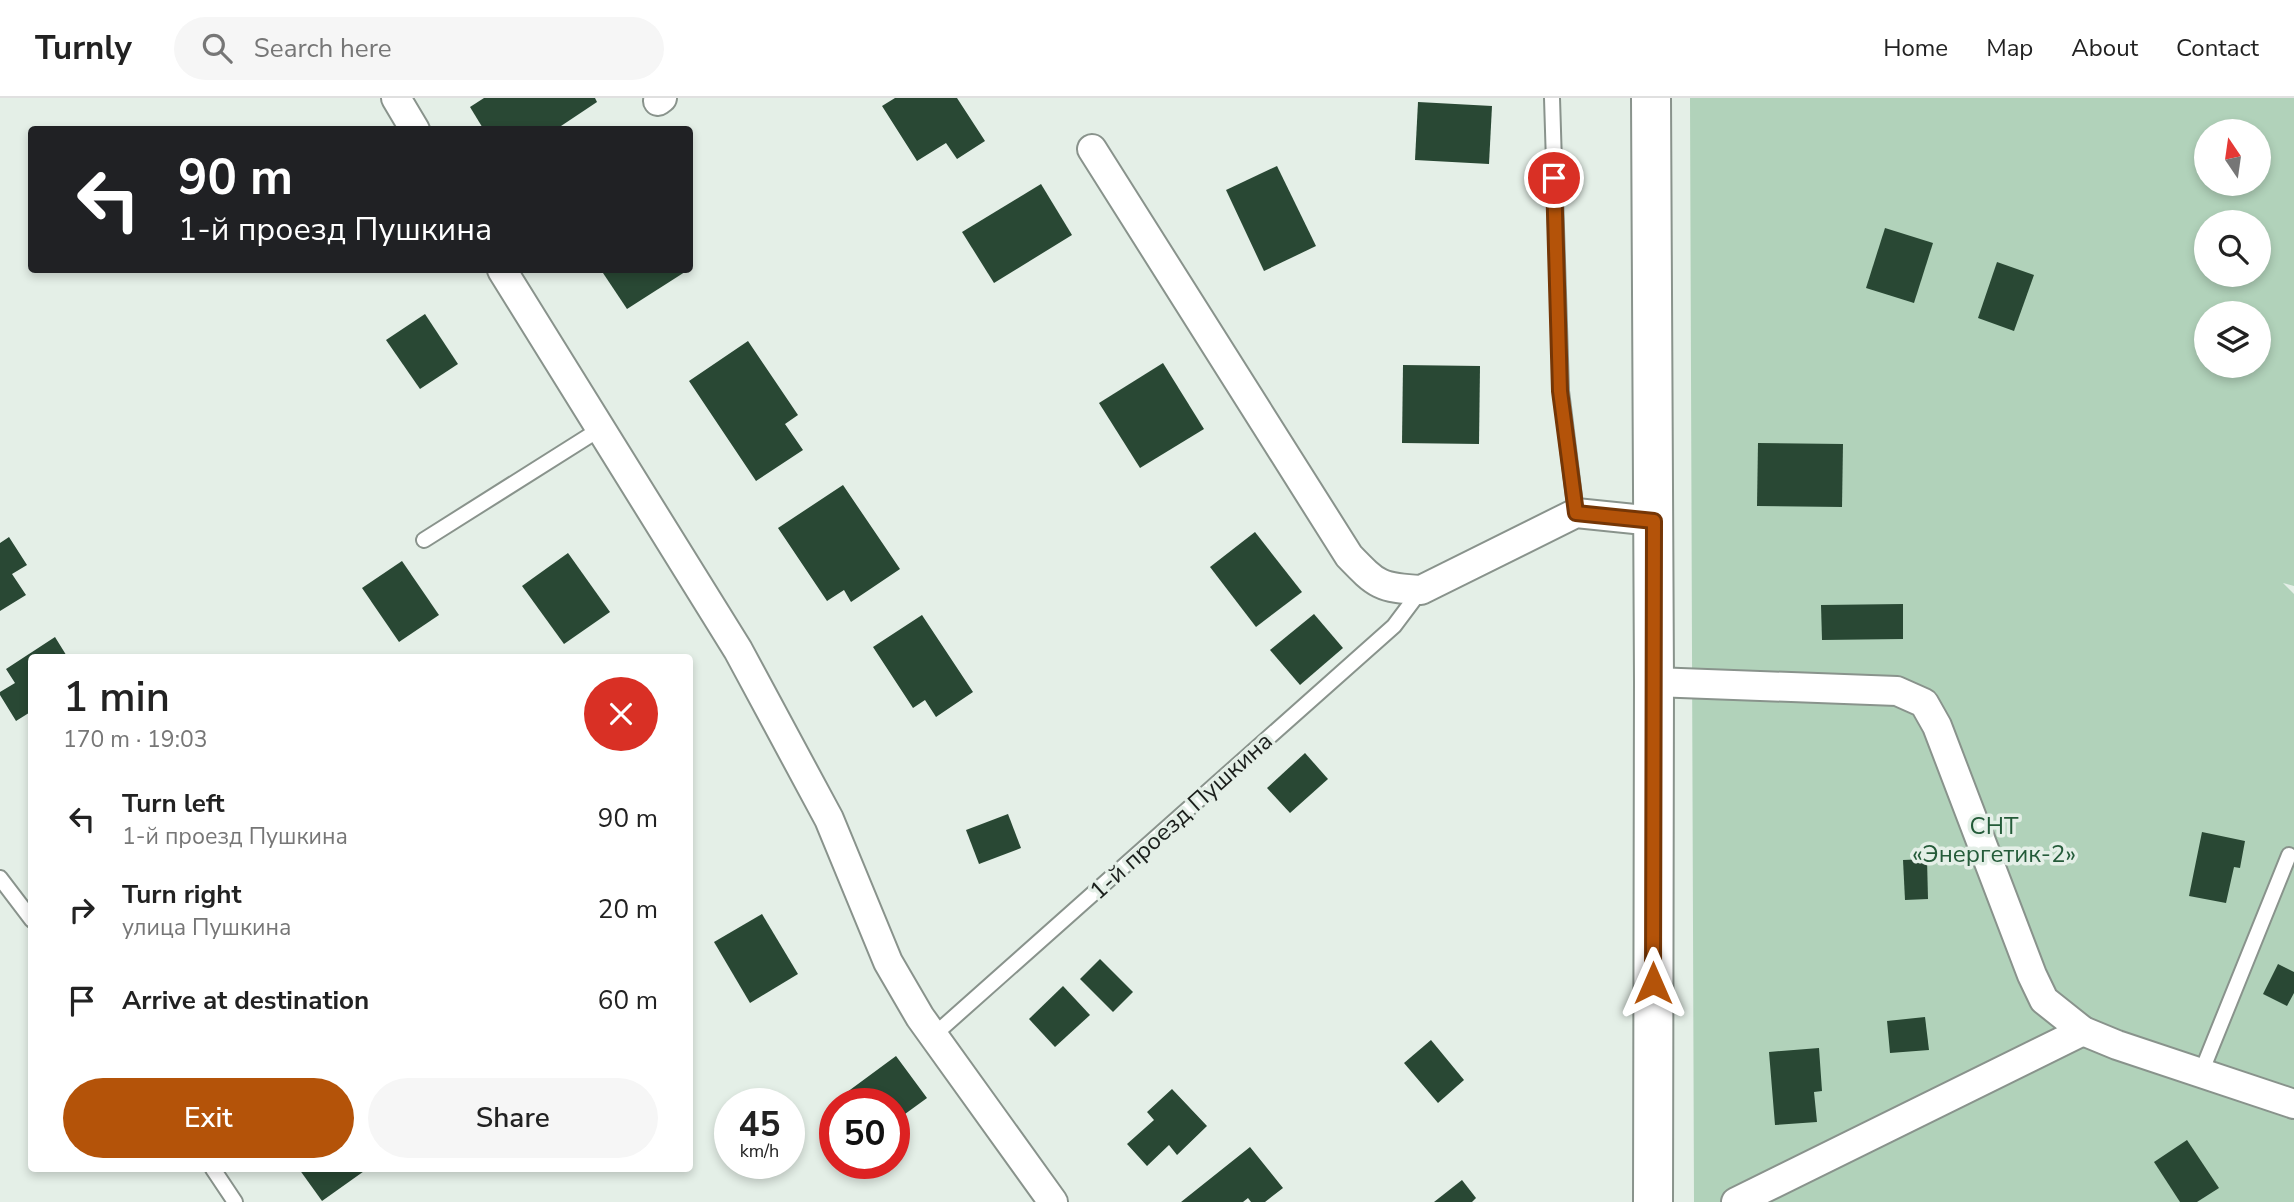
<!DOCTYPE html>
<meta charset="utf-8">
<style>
body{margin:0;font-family:"Nunito Sans",sans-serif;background:#f6f6f6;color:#222;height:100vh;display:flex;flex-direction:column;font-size:26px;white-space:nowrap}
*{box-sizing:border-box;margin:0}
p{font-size:23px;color:#767676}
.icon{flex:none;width:38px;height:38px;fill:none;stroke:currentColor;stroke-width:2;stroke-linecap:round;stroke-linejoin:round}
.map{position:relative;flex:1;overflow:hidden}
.panel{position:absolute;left:28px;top:556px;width:665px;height:518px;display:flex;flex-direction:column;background:#fff;border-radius:7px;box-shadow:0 4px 10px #0003}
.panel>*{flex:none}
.banner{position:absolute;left:28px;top:28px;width:665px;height:147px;border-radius:7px;box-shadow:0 4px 10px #0003;background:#202124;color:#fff;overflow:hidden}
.needle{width:46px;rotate:347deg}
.buttons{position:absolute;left:2194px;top:21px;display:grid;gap:14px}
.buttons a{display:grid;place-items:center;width:77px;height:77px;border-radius:50%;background:#fff;box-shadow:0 4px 10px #0003;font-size:35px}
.speed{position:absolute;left:714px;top:990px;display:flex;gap:14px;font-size:35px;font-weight:700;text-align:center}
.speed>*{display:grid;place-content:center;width:91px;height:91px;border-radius:50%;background:#fff;box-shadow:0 4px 10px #0003;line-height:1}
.speed small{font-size:18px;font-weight:400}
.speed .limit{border:10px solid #d22;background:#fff;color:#111}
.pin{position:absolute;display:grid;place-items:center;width:60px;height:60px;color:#fff;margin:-30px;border:4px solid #fff;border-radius:50%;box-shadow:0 2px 7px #0007}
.me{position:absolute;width:77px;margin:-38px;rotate:0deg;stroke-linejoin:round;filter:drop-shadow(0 0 5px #0008)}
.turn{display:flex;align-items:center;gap:24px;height:147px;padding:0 35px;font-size:32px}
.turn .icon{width:91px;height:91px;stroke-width:2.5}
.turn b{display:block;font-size:49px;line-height:60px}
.round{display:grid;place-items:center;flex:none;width:74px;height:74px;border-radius:37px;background:#f6f6f6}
.summary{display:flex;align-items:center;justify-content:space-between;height:119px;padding:0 35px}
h1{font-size:42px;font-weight:600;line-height:52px}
.primary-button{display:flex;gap:14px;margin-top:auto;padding:14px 35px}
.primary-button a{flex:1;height:80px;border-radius:42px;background:#b45309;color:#fff;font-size:28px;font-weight:600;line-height:80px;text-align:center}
.primary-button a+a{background:#f6f6f6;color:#222}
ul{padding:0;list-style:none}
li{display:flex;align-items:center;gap:21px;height:91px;padding:0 35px}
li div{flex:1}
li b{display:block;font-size:26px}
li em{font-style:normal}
header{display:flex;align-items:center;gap:42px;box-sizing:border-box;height:98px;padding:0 35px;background:#fff;border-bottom:2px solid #e0e0e0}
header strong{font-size:33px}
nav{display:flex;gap:38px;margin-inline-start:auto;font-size:24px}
.search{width:490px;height:63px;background:#f6f6f6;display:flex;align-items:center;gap:18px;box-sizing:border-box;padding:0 24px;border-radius:38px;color:#767676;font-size:26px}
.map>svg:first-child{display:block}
.green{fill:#b1d2ba;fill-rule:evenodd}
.building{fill:#294834}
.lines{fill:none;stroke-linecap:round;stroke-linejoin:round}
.lane-casing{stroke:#89938c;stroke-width:18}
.street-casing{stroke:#89938c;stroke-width:32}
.secondary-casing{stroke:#89938c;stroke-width:42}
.lane{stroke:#fff;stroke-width:14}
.street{stroke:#fff;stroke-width:28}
.secondary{stroke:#fff;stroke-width:38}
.route-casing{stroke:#753606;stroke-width:18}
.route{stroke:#b45309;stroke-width:12}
.labels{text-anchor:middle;stroke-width:7;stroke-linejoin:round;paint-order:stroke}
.street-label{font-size:24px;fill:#1b1f1c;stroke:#e4efe7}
.park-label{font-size:24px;fill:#245b39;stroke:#e4efe7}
</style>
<header>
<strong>Turnly</strong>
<div class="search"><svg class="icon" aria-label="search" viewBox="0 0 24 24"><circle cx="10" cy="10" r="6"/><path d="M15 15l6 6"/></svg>Search here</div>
<nav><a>Home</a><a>Map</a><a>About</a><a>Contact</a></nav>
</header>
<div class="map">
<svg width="2294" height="1104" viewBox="0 0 2294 1104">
<rect width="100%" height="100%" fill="#e4efe7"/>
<path class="green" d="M1690,0H2294V488L2283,485L2294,496V1104H1694ZM2207,33H2259V86H2207ZM2207,124H2259V177H2207ZM2207,215H2259V268H2207Z"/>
<g class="building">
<path d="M484,0H595L597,4L555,32H484L470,9Z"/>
<path d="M895,0H957L985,43L957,61L946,45L917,63L882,8Z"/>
<path d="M1418,4L1492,8L1489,66L1415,62Z"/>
<path d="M1277,68L1316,148L1264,173L1226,92Z"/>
<path d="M1041,86L1072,137L994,185L962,134Z"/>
<path d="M1885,130L1933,145L1914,205L1866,190Z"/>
<path d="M1997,164L2034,177L2014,233L1978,220Z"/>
<path d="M601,172H688L627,211Z"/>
<path d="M425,216L458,266L420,291L386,242Z"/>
<path d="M748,243L798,317L785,326L803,352L756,383L689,283Z"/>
<path d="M1163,265L1204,331L1140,370L1099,305Z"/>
<path d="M1403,267L1480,268L1479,346L1402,345Z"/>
<path d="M1758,345L1843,346L1842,409L1757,408Z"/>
<path d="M843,387L900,471L851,504L844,492L827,503L778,430Z"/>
<path d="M1255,434L1302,494L1256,529L1210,469Z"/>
<path d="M9,439L27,467L12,476L26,497L0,513V445Z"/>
<path d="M568,455L610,514L564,546L522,488Z"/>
<path d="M402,463L439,517L399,544L362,490Z"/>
<path d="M1903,506V541L1822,542L1821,507Z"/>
<path d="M1314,516L1343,550L1300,587L1270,552Z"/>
<path d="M922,517L973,594L936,619L925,602L913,610L873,549Z"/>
<path d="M55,539L68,560H32V613L16,623L0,597V594L15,585L6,571Z"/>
<path d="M1305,655L1328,681L1290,715L1267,690Z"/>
<path d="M1008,716L1021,750L979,766L966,732Z"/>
<path d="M2202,734L2245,743L2240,770L2234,769L2226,805L2189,798Z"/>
<path d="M1927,761L1928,801L1905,802L1903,762Z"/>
<path d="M762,816L798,876L750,905L714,844Z"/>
<path d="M1100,861L1133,894L1113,914L1080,881Z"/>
<path d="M2278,866L2294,874V895L2287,908L2263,896Z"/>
<path d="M1063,888L1090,917L1055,949L1029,921Z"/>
<path d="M1925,919L1929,952L1890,955L1887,923Z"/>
<path d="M1431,942L1464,982L1438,1005L1404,965Z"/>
<path d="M1819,950L1822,993L1814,994L1817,1024L1775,1027L1769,954Z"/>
<path d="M896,958L927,1000L894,1024V1006H844L839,1000Z"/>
<path d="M1172,991L1207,1028L1177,1057L1169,1047L1147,1068L1127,1046L1154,1022L1147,1014Z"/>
<path d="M2187,1042L2219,1090L2197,1104H2180L2154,1064Z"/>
<path d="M1250,1049L1283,1090L1265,1104H1251L1248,1100L1243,1104H1181Z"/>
<path d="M299,1071H367L322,1103Z"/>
<path d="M1462,1082L1476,1100L1472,1104H1434Z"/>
</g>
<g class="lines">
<defs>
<g id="lane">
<path d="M1552,0L1561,293L1576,415"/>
<path d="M424,442L600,331"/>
<path d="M0,780L32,822"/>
<path d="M934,937L1394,528L1421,492"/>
<path d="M2201,975L2289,757"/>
<path d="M213,1071L235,1104"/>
</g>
<g id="street">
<path d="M396,0L415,32"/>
<path d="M658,3L662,0"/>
<path d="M1092,51L1349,458C1377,487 1380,490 1421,492L1576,415L1654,423"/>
<path d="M502,172L738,552L829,721L888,864L920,919L1053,1104"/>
<path d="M1654,584L1897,593L1924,605L1937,628L2032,877L2044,902L2083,933L2117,947L2294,1006"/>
<path d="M1736,1104L2083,933"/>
</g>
<path id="secondary" d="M1651,0L1654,584L1653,1104"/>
</defs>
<use href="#lane" class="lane-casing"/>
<use href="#street" class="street-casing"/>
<use href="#secondary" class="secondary-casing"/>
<use href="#lane" class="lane"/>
<use href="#street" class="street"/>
<use href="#secondary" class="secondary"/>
</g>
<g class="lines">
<defs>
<path id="route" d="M1554,80L1560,293L1576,415L1654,423L1653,885"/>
</defs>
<use href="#route" class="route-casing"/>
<use href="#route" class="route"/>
</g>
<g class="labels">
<g class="street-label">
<text transform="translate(1181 718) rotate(-42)" y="8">1-й проезд Пушкина</text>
</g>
<g class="park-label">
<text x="1994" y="736">СНТ<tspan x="1994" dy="28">«Энергетик-2»</tspan></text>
</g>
</g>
</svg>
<div class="buttons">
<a><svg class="needle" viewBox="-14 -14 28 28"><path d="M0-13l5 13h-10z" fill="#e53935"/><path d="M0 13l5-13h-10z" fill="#767676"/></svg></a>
<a><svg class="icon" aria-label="search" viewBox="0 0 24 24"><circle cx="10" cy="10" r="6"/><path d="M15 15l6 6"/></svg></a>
<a><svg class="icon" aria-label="layers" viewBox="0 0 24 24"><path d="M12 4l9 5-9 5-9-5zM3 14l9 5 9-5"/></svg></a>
</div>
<div class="speed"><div>45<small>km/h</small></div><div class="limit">50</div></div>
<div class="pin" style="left:1554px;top:80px;background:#d93025"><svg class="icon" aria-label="arrive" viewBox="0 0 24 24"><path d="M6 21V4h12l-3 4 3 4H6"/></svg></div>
<svg class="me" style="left:1653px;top:885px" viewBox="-20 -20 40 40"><path d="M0-17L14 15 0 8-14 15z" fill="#b45309" stroke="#fff" stroke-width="4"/></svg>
<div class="banner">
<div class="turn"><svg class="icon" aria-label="left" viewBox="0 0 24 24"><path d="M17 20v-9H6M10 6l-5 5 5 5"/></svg><div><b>90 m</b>1-й проезд Пушкина</div></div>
</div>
<section class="panel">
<div class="summary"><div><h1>1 min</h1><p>170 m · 19:03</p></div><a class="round" style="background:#d93025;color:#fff"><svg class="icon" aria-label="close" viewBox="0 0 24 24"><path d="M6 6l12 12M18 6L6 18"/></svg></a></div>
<ul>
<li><svg class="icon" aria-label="left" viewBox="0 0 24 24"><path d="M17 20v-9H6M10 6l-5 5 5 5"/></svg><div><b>Turn left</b><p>1-й проезд Пушкина</p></div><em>90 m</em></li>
<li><svg class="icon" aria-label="right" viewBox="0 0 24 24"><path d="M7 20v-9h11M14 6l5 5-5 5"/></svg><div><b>Turn right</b><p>улица Пушкина</p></div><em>20 m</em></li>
<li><svg class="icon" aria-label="arrive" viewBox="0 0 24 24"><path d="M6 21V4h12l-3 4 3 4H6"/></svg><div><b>Arrive at destination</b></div><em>60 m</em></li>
</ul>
<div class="primary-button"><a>Exit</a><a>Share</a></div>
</section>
</div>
